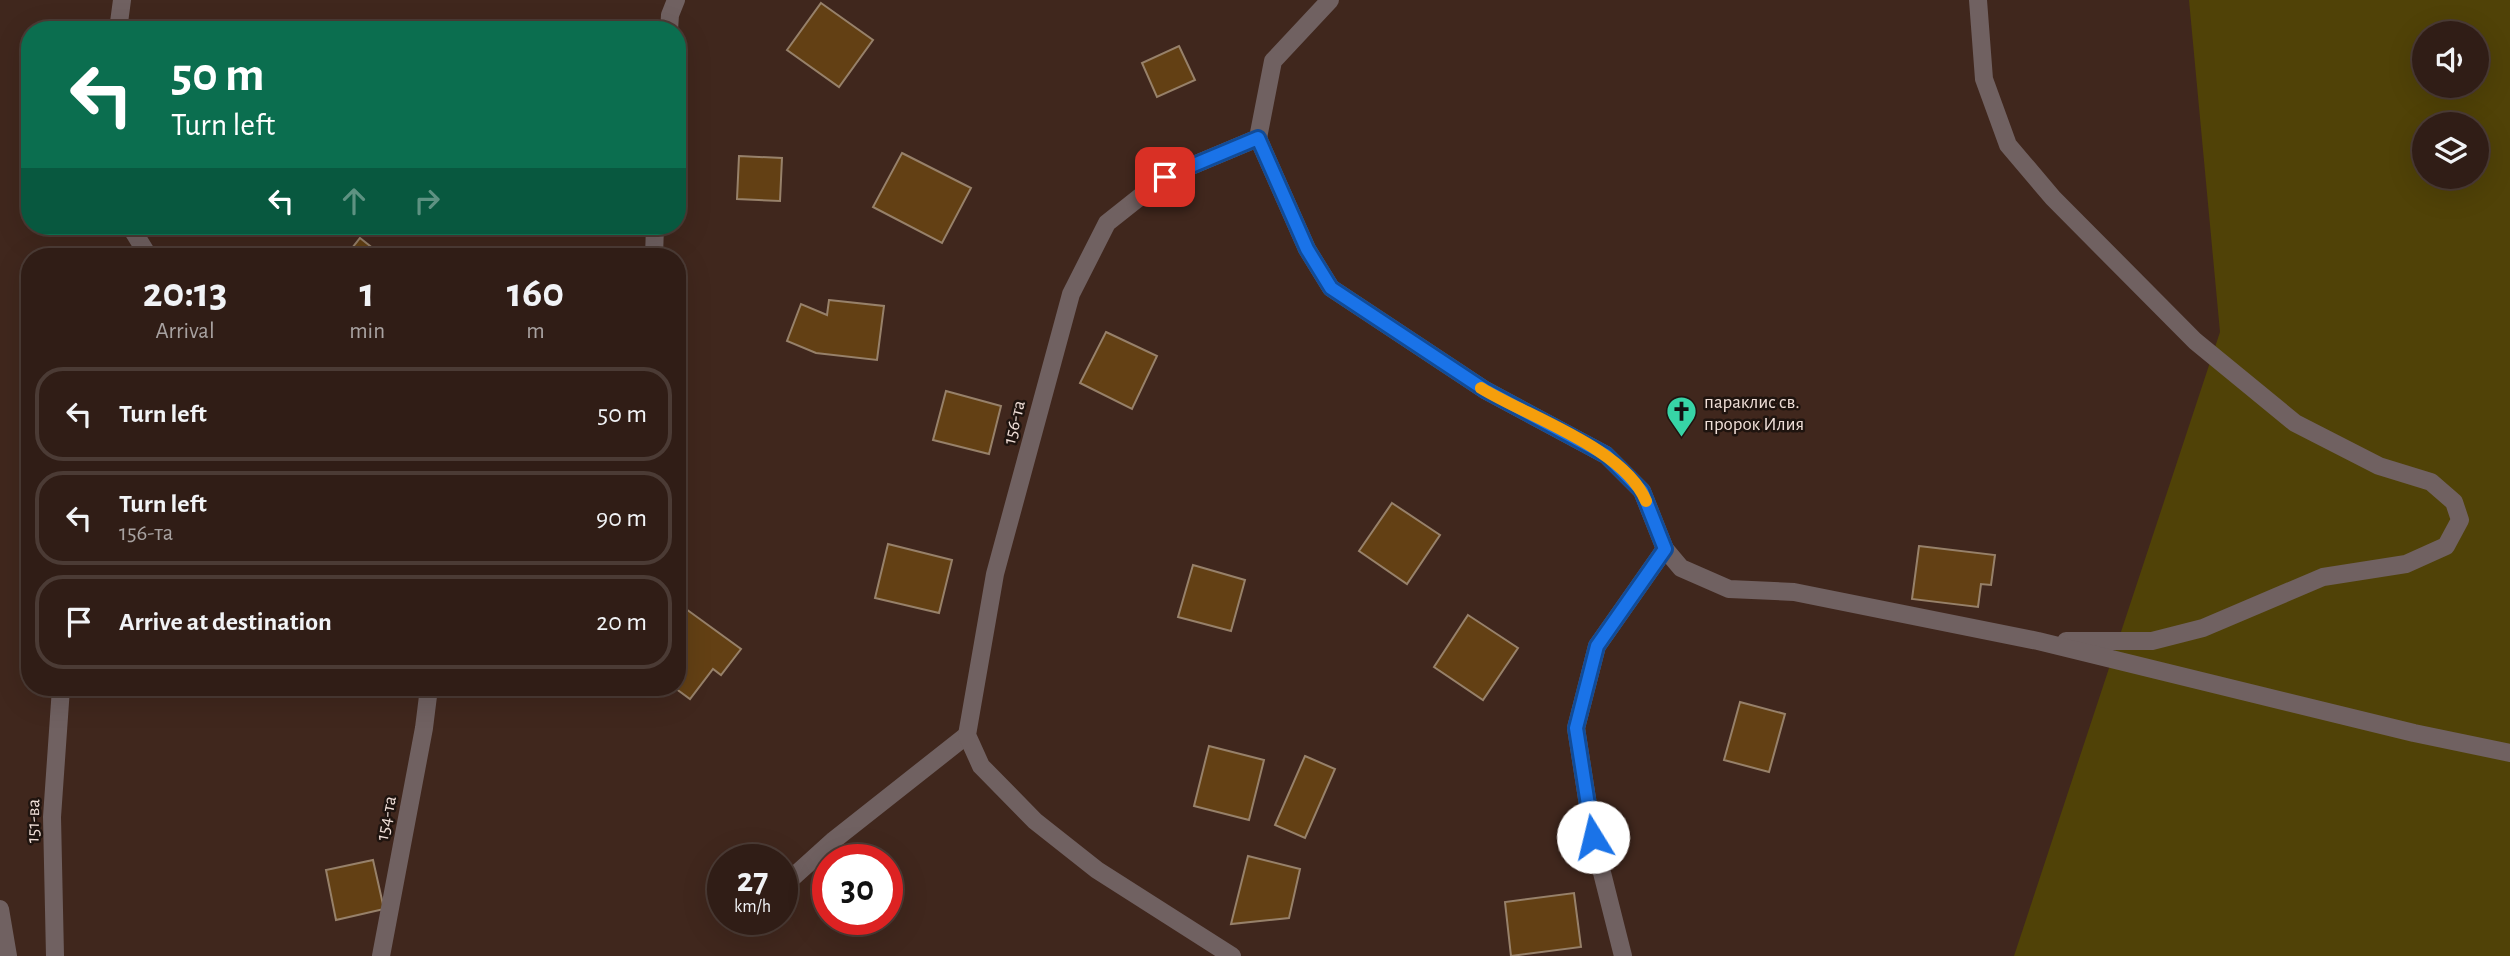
<!DOCTYPE html>
<meta charset="utf-8">
<style>
body{margin:0;font-family:"Alegreya Sans",sans-serif;background:#3c2a23;color:#f1f3f6;height:100vh;display:flex;flex-direction:column;font-size:26px;white-space:nowrap}
*{box-sizing:border-box;margin:0}
p{font-size:23px;color:#a8a2a1}
.icon{flex:none;width:38px;height:38px;fill:none;stroke:currentColor;stroke-width:2;stroke-linecap:round;stroke-linejoin:round}
.map{position:relative;flex:1;overflow:hidden}
.side{position:absolute;left:21px;top:248px;width:665px;height:448px;display:flex;flex-direction:column;background:#301d16;border-radius:28px;box-shadow:0 7px 28px #0002,0 0 0 2px #4b3b35}
.side>*{flex:none}
.top-card{position:absolute;left:21px;top:21px;width:665px;height:214px;border-radius:28px;box-shadow:0 7px 28px #0002,0 0 0 2px #4b3b35;background:#0b6e4f;color:#fff;overflow:hidden}
.fabs{position:absolute;left:2412px;top:21px;display:grid;gap:14px}
.fabs a{display:grid;place-items:center;width:77px;height:77px;border-radius:50%;background:#301d16;box-shadow:0 7px 28px #0002,0 0 0 2px #4b3b35;font-size:35px}
.speed{position:absolute;left:707px;top:844px;display:flex;gap:14px;font-size:35px;font-weight:700;text-align:center}
.speed>*{display:grid;place-content:center;width:91px;height:91px;border-radius:50%;background:#301d16;box-shadow:0 7px 28px #0002,0 0 0 2px #4b3b35;line-height:1}
.speed small{font-size:18px;font-weight:400}
.speed .limit{border:10px solid #d22;background:#fff;color:#111}
.pin{position:absolute;display:grid;place-items:center;width:60px;height:60px;color:#fff;margin:-30px;border-radius:14px;box-shadow:0 4px 10px #0006}
.me{position:absolute;width:77px;margin:-38px;rotate:351deg;stroke-linejoin:round;filter:drop-shadow(0 0 5px #0008)}
.turn{display:flex;align-items:center;gap:24px;height:147px;padding:0 35px;font-size:32px}
.turn .icon{width:91px;height:91px;stroke-width:2.5}
.turn b{display:block;font-size:49px;line-height:60px}
.lanes{display:flex;align-items:center;height:66px;padding:0 35px;background:#0003;justify-content:center;gap:35px;direction:ltr}
.lanes .off{opacity:.35}
.eta{display:flex;justify-content:space-evenly;align-items:center;height:119px;text-align:center}
.eta b{font-size:42px;font-weight:600;line-height:49px}
ul{padding:0;list-style:none}
li{display:flex;align-items:center;gap:21px;height:94px;margin:0 14px 10px;padding:0 21px;border:4px solid #4b3b35;border-radius:28px}
li div{flex:1}
li b{display:block;font-size:26px}
li em{font-style:normal}
.map>svg:first-child{display:block}
.green{fill:#504207;fill-rule:evenodd}
.building{fill:#634014;stroke:#97816a;stroke-width:2}
.lines{fill:none;stroke-linecap:round;stroke-linejoin:round}
.service{stroke:#706161;stroke-width:18}
.minor{stroke:#706161;stroke-width:18}
.route-casing{stroke:#114b97;stroke-width:18}
.route{stroke:#1a73e8;stroke-width:12}
.slow{stroke:#f59e0b;stroke-width:12}
.labels{text-anchor:middle;stroke-width:5;stroke-linejoin:round;paint-order:stroke}
.poi-label{font-size:19px;fill:#f0dfd8;stroke:#1f140f;text-anchor:start}
.street-label{font-size:19px;fill:#f0dfd8;stroke:#1f140f}
</style>
<div class="map">
<svg width="2510" height="956" viewBox="0 0 2510 956">
<rect width="100%" height="100%" fill="#40271d"/>
<path class="green" d="M2189,0H2510V956H2014L2220,332ZM2424,33H2476V86H2424ZM2424,124H2476V177H2424Z"/>
<g class="building">
<path d="M821,3L873,40L839,87L787,50Z"/>
<path d="M1179,46L1195,80L1157,97L1142,63Z"/>
<path d="M902,153L971,188L942,243L873,207Z"/>
<path d="M739,156L782,158L780,201L737,199Z"/>
<path d="M360,238L384,257H345Z"/>
<path d="M829,300L884,306L877,360L816,353L787,341L801,304L827,315Z"/>
<path d="M1106,332L1157,356L1132,409L1080,383Z"/>
<path d="M946,391L1001,406L989,454L933,440Z"/>
<path d="M1392,503L1440,535L1407,584L1359,551Z"/>
<path d="M888,544L952,560L939,613L875,598Z"/>
<path d="M1919,546L1995,555L1991,585L1981,584L1978,607L1912,599Z"/>
<path d="M1193,565L1245,580L1231,631L1178,617Z"/>
<path d="M686,609L741,649L721,675L713,669L690,699L675,688L677,620Z"/>
<path d="M1468,615L1518,648L1483,700L1434,667Z"/>
<path d="M1740,702L1785,714L1769,772L1724,760Z"/>
<path d="M1209,746L1264,760L1249,820L1194,806Z"/>
<path d="M1305,756L1335,769L1305,838L1275,825Z"/>
<path d="M1248,856L1300,869L1289,918L1231,924Z"/>
<path d="M373,860L384,909L336,920L326,870Z"/>
<path d="M1574,893L1581,947L1511,956L1505,902Z"/>
</g>
<g class="lines">
<path class="service" d="M782,887L834,840L967,735"/>
<g class="minor">
<path d="M1978,0L1984,79L2008,145L2053,198L2195,341L2295,423L2379,466L2431,482L2454,502L2460,520L2446,546L2406,564L2323,577L2203,628L2152,641H2066"/>
<path d="M118,30L122,0"/>
<path d="M669,30L670,15L676,0"/>
<path d="M1258,138L1307,249L1331,288L1485,390L1606,455L1642,491L1665,549L1681,568L1729,589L1794,592L2038,641L2414,733L2510,753"/>
<path d="M130,226L149,257"/>
<path d="M654,257L655,226"/>
<path d="M0,909L8,956"/>
<path d="M55,956L52,817L61,688"/>
<path d="M381,956L424,728L429,688"/>
<path d="M1232,956L1097,870L1035,821L981,766L967,735L995,574L1071,294L1107,223L1165,177L1258,138L1273,61L1330,0"/>
<path d="M1623,956L1593,837L1576,728L1597,646L1665,549"/>
</g>
</g>
<g class="lines">
<defs>
<path id="route" d="M1165,177L1258,138L1307,249L1331,288L1485,390L1606,455L1642,491L1665,549L1597,646L1576,728L1593,837"/>
</defs>
<use href="#route" class="route-casing"/>
<use href="#route" class="route"/>
<path class="slow" d="M1481,388C1528,417 1624,448 1646,501"/>
</g>
<defs>
<symbol id="church-pin" viewBox="-11 -11 22 30"><path d="M0 17L-7.5 6A9.5 9.5 0 1 1 7.5 6Z" fill="#37d4a6" stroke="#1f140f"/><path d="M-1.2-6h2.4v3.5h3.3v2.4h-3.3V6h-2.4V-.1h-3.3v-2.4h3.3Z" fill="#111"/></symbol>
</defs>
<g fill-rule="evenodd">
<use href="#church-pin" x="1664" y="394" width="35" height="47"/>
</g>
<g class="labels">
<g class="poi-label">
<text x="1704" y="408">параклис св.<tspan x="1704" dy="22">пророк Илия</tspan></text>
</g>
<g class="street-label">
<text transform="translate(1013 422) rotate(-76)" y="7">156-та</text>
<text transform="translate(385 818) rotate(-79)" y="7">154-та</text>
<text transform="translate(32 821) rotate(-89)" y="7">151-ва</text>
</g>
</g>
</svg>
<div class="fabs">
<a><svg class="icon" aria-label="sound" viewBox="0 0 24 24"><path d="M4 9h4l5-4v14l-5-4H4zM17 9q2 3 0 6"/></svg></a>
<a><svg class="icon" aria-label="layers" viewBox="0 0 24 24"><path d="M12 4l9 5-9 5-9-5zM3 14l9 5 9-5"/></svg></a>
</div>
<div class="speed"><div>27<small>km/h</small></div><div class="limit">30</div></div>
<div class="pin" style="left:1165px;top:177px;background:#d93025"><svg class="icon" aria-label="arrive" viewBox="0 0 24 24"><path d="M6 21V4h12l-3 4 3 4H6"/></svg></div>
<svg class="me" style="left:1593px;top:837px" viewBox="-20 -20 40 40"><circle r="19" fill="#fff"/><path d="M0-13L10 11 0 6-10 11z" fill="#1a73e8"/></svg>
<div class="top-card">
<div class="turn"><svg class="icon" aria-label="left" viewBox="0 0 24 24"><path d="M17 20v-9H6M10 6l-5 5 5 5"/></svg><div><b>50 m</b>Turn left</div></div>
<div class="lanes"><svg class="icon" aria-label="left" viewBox="0 0 24 24"><path d="M17 20v-9H6M10 6l-5 5 5 5"/></svg><svg class="icon off" aria-label="ahead" viewBox="0 0 24 24"><path d="M12 20V5M6 11l6-6 6 6"/></svg><svg class="icon off" aria-label="right" viewBox="0 0 24 24"><path d="M7 20v-9h11M14 6l5 5-5 5"/></svg></div>
</div>
<section class="side">
<div class="eta">
<div><b>20:13</b><p>Arrival</p></div>
<div><b>1</b><p>min</p></div>
<div><b>160</b><p>m</p></div>
</div>
<ul>
<li><svg class="icon" aria-label="left" viewBox="0 0 24 24"><path d="M17 20v-9H6M10 6l-5 5 5 5"/></svg><div><b>Turn left</b></div><em>50 m</em></li>
<li><svg class="icon" aria-label="left" viewBox="0 0 24 24"><path d="M17 20v-9H6M10 6l-5 5 5 5"/></svg><div><b>Turn left</b><p>156-та</p></div><em>90 m</em></li>
<li><svg class="icon" aria-label="arrive" viewBox="0 0 24 24"><path d="M6 21V4h12l-3 4 3 4H6"/></svg><div><b>Arrive at destination</b></div><em>20 m</em></li>
</ul>
</section>
</div>
